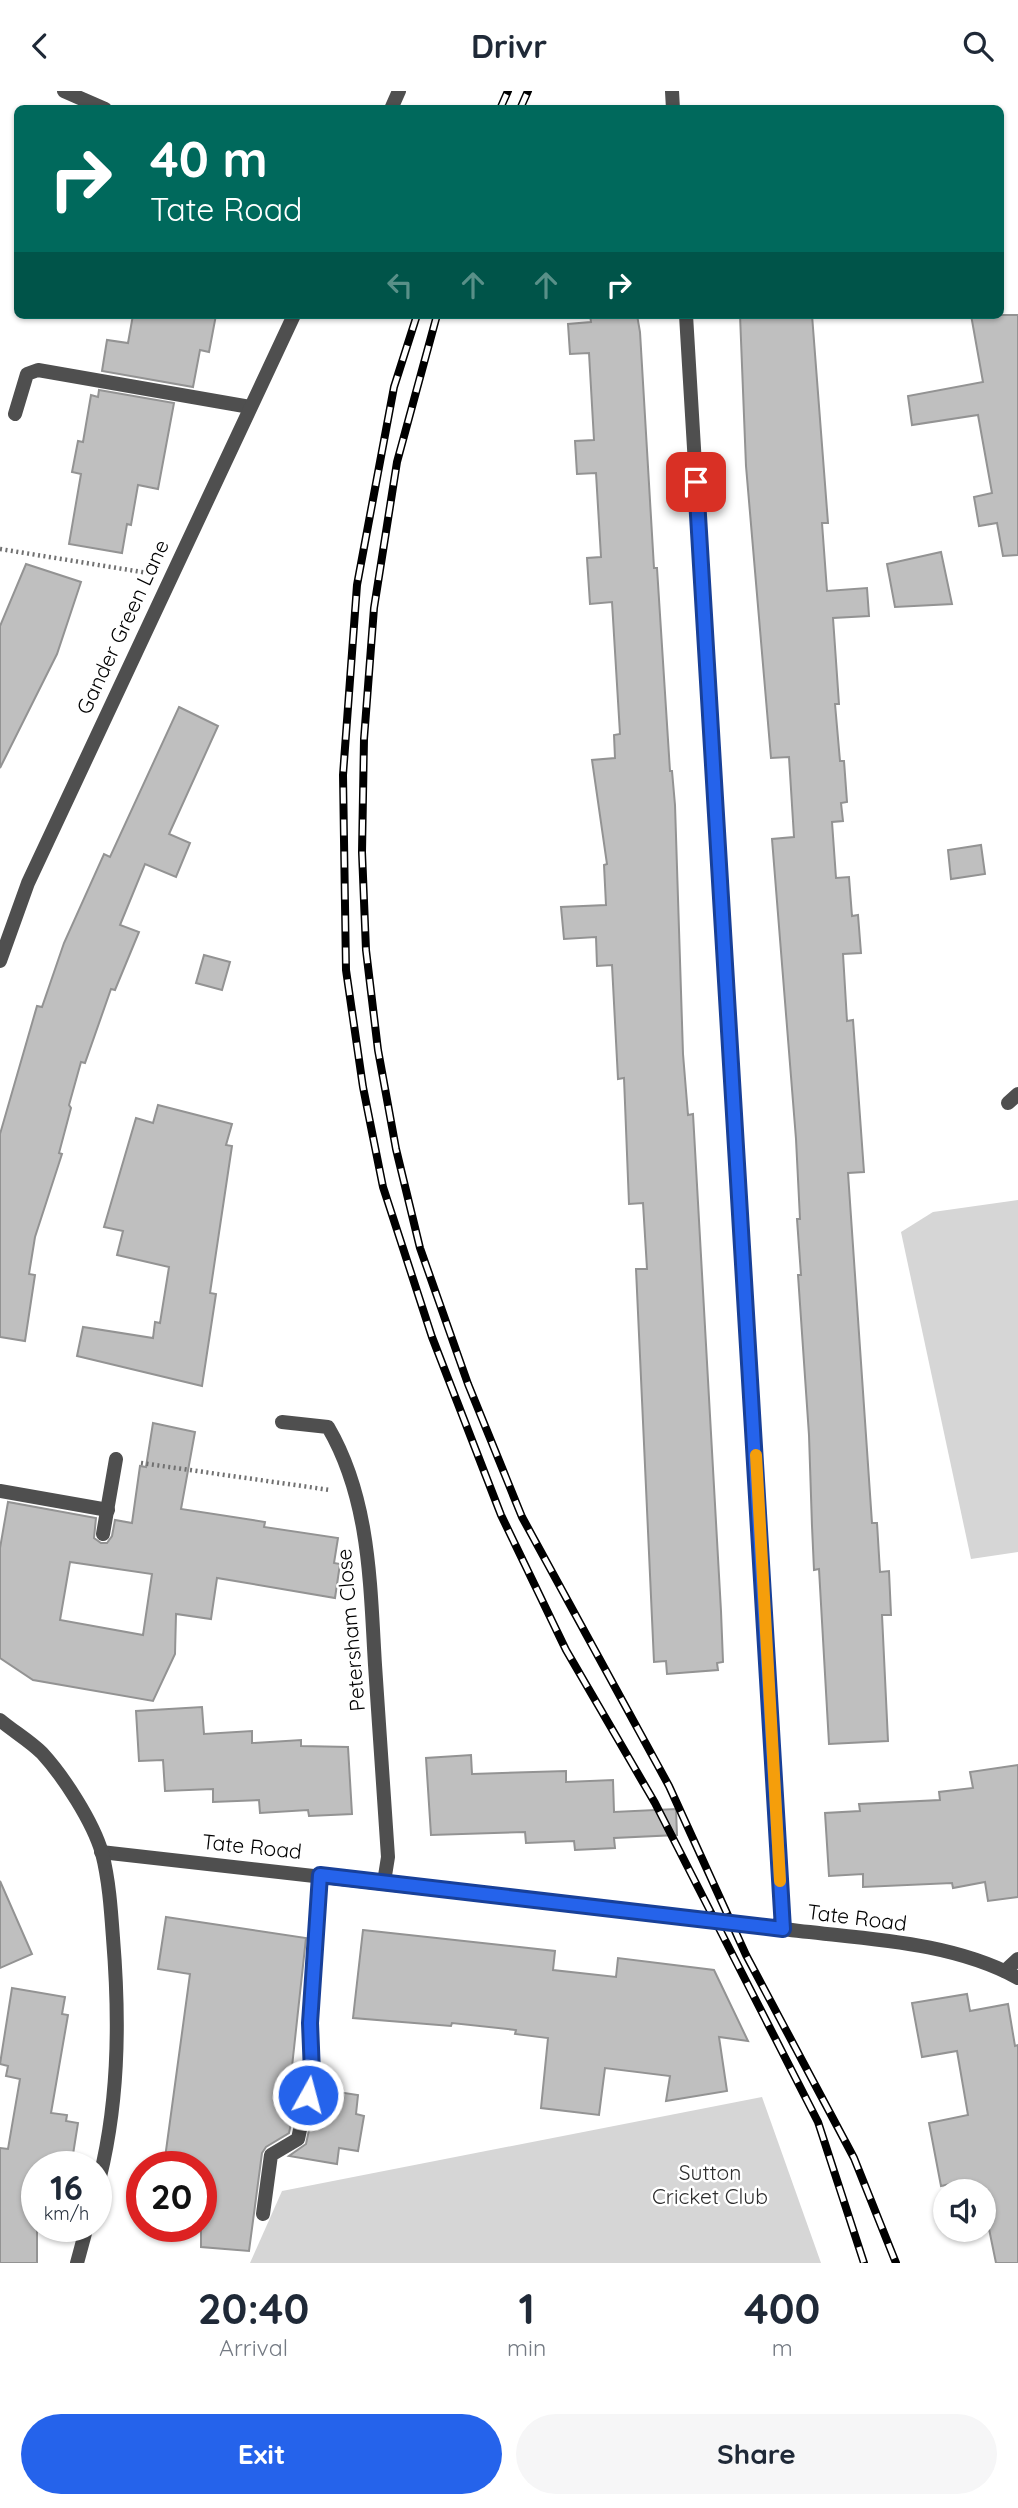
<!DOCTYPE html>
<style>
body{margin:0;font-family:Quicksand,sans-serif;background:#f6f6f7;color:#1f2937;height:100vh;display:flex;flex-direction:column;font-size:26px;white-space:nowrap}
*{box-sizing:border-box;margin:0}
p{font-size:23px;color:#747a83}
.icon{flex:none;width:38px;height:38px;fill:none;stroke:currentColor;stroke-width:2;stroke-linecap:round;stroke-linejoin:round}
.map{position:relative;height:2172px;overflow:hidden}
.side{display:flex;flex-direction:column;background:#fff;flex:1}
.side>*{flex:none}
.banner{position:absolute;left:14px;top:14px;width:990px;height:214px;border-radius:10px;box-shadow:0 2px 5px #0004;background:#00695c;color:#fff;overflow:hidden}
.fabs{position:absolute;left:933px;top:2088px;display:grid;gap:14px}
.fabs a{display:grid;place-items:center;width:63px;height:63px;border-radius:50%;background:#fff;box-shadow:0 2px 5px #0004;font-size:35px}
.speed{position:absolute;left:21px;top:2060px;display:flex;gap:14px;font-size:35px;font-weight:700;text-align:center}
.speed>*{display:grid;place-content:center;width:91px;height:91px;border-radius:50%;background:#fff;box-shadow:0 2px 5px #0004;line-height:1}
.speed small{font-size:18px;font-weight:400}
.speed .limit{border:10px solid #d22;background:#fff;color:#111}
.pin{position:absolute;display:grid;place-items:center;width:60px;height:60px;color:#fff;margin:-30px;border-radius:14px;box-shadow:0 4px 10px #0006}
.me{position:absolute;width:77px;margin:-38px;rotate:7deg;stroke-linejoin:round;filter:drop-shadow(0 0 5px #0008)}
.turn{display:flex;align-items:center;gap:24px;height:147px;padding:0 21px;font-size:32px}
.turn .icon{width:91px;height:91px;stroke-width:2.5}
.turn b{display:block;font-size:49px;line-height:60px}
.lanes{display:flex;align-items:center;height:66px;padding:0 21px;background:#0003;justify-content:center;gap:35px;direction:ltr}
.lanes .off{opacity:.35}
.eta{display:flex;justify-content:space-evenly;align-items:center;height:119px;text-align:center}
.eta b{font-size:42px;font-weight:700;line-height:49px}
.action{display:flex;gap:14px;margin-top:auto;padding:14px 21px}
.action a{flex:1;height:80px;border-radius:42px;background:#2563eb;color:#fff;font-size:28px;font-weight:700;line-height:80px;text-align:center}
.action a+a{background:#f6f6f7;color:#1f2937}
header{display:flex;justify-content:space-between;align-items:center;height:91px;padding:0 21px;background:#fff;font-size:32px;font-weight:700}
.map>svg:first-child{display:block}
.park{fill:#d6d6d6}
.building{fill:#bfbfbf;stroke:#939393;stroke-width:2;fill-rule:evenodd}
.lines{fill:none;stroke-linecap:round;stroke-linejoin:round}
.path{stroke:#717171;stroke-width:4.5;stroke-dasharray:2 3.5;stroke-linecap:butt}
.service{stroke:#4f4f4f;stroke-width:14}
.minor{stroke:#4f4f4f;stroke-width:14}
.tertiary{stroke:#4f4f4f;stroke-width:14}
.rail-casing{stroke:#000;stroke-width:8}
.rail{stroke:#fff;stroke-width:5;stroke-dasharray:16;stroke-linecap:butt}
.minor-bridge{stroke:#4f4f4f;stroke-width:14}
.route-casing{stroke:#184099;stroke-width:18}
.route{stroke:#2563eb;stroke-width:12}
.slow{stroke:#f59e0b;stroke-width:12}
.labels{text-anchor:middle;stroke-width:5;stroke-linejoin:round;paint-order:stroke}
.street-label{font-size:21px;fill:#000;stroke:#fff}
.park-label{font-size:21px;fill:#2d2d2d;stroke:#fff}
</style>
<header><svg class="icon" aria-label="back" viewBox="0 0 24 24"><path d="M15 5l-7 7 7 7"/></svg>Drivr<svg class="icon" aria-label="search" viewBox="0 0 24 24"><circle cx="10" cy="10" r="6"/><path d="M15 15l6 6"/></svg></header>
<div class="map">
<svg width="1018" height="2172" viewBox="0 0 1018 2172">
<rect width="100%" height="100%" fill="#fff"/>
<g class="park">
<path d="M1018,1109V1461L971,1468L901,1141L933,1121Z"/>
<path d="M762,2006L821,2172H250L282,2100Z"/>
</g>
<g class="building">
<path d="M133,224H216L209,261L200,259L193,296L102,280L107,249L128,252Z"/>
<path d="M590,224H637L640,241L654,477H657L670,680H672L675,714L683,963L688,1024L693,1023L721,1520L723,1571L717,1572L718,1579L667,1583L666,1570L654,1571L636,1178H647L643,1112L629,1113L624,987L618,988L612,874L597,875L596,846L564,848L561,816L606,814L604,774L607,773L592,669L615,667L614,644L620,643L612,511L590,513L587,467L601,466L596,382L577,383L575,350L594,349L589,262L570,263L568,233L591,231Z"/>
<path d="M740,224H812L828,432H822L827,500L867,497L869,525L833,527L839,613H835L840,670H844L847,711L841,712L843,730L832,731L836,787L849,786L852,825L858,824L861,862L843,863L847,930L853,929L864,1081L848,1082L872,1432H877L880,1481L889,1480L891,1524H882L888,1650L829,1653L819,1478L814,1479L812,1435L809,1344L798,1184H801L797,1128H800L796,1048L772,748L794,746L789,666L771,667L746,375Z"/>
<path d="M971,224H1018V464L1003,465L997,432L979,435L974,406L992,402L978,324L912,334L908,305L983,291Z"/>
<path d="M99,299L174,312L158,398L138,394L131,434L127,433L122,462L69,453L81,383L72,381L78,350L83,351L91,304L98,306Z"/>
<path d="M941,461L952,513L895,516L887,473Z"/>
<path d="M26,473L81,491L57,563L0,677V535Z"/>
<path d="M179,616L218,635L169,743L190,752L176,786L145,773L120,834L139,841L115,899L111,898L85,972L81,971L69,1014L71,1017L59,1062L62,1063L35,1146L29,1183L35,1184L25,1250L0,1246V1043L37,915L42,916L64,852L104,763L110,766Z"/>
<path d="M981,754L985,783L951,788L948,759Z"/>
<path d="M204,864L230,871L222,899L196,892Z"/>
<path d="M158,1014L232,1033L226,1054L232,1055L210,1202L216,1203L202,1295L77,1265L83,1236L153,1247L155,1231L160,1232L169,1176L117,1164L123,1140L104,1136L136,1027L153,1032Z"/>
<path d="M153,1332L195,1341L181,1418L265,1431L264,1436L338,1447L334,1472L340,1473L335,1507L217,1487L211,1528L176,1523L175,1563L153,1610L33,1589L0,1567V1457L8,1411L96,1427L94,1447L101,1452H107L112,1445L115,1429L132,1432L140,1375L146,1376ZM70,1471L152,1483L143,1544L60,1529Z"/>
<path d="M202,1616L204,1643L252,1640V1652L301,1649V1655L348,1656L352,1723L309,1725L308,1719L260,1722L259,1709L213,1711V1698L165,1700L163,1669L139,1670L136,1620Z"/>
<path d="M471,1664L472,1683L566,1680V1691L613,1689L614,1721L676,1718L677,1744L614,1747L615,1757L575,1759L574,1750L526,1752L525,1741L431,1744L426,1667Z"/>
<path d="M1018,1674V1806L988,1810L985,1791L953,1797L952,1792L863,1796V1783L829,1785L825,1722L860,1720L859,1713L940,1709L939,1701L973,1697L970,1681Z"/>
<path d="M0,1790L32,1863L0,1877Z"/>
<path d="M166,1826L306,1847L290,1994L299,1995L289,2042L266,2056L262,2062L249,2160L201,2156V2076H170L172,2068L165,2067L190,1883L158,1878Z"/>
<path d="M363,1839L555,1860L553,1879L616,1886L618,1867L714,1879L748,1950L719,1946L727,2000L666,2010L670,1985L605,1977L599,2024L541,2017L548,1947L515,1943L516,1939L452,1932L451,1935L353,1927Z"/>
<path d="M12,1897L65,1906L62,1923L68,1924L51,2022L67,2024L66,2030L78,2032L71,2076H37V2172H0V2057L8,2058L20,1988L6,1985L8,1975L0,1973Z"/>
<path d="M967,1903L970,1920L1008,1913L1015,1955L1018,1954V2172H996L988,2133L984,2134V2100H956L955,2092L941,2095L929,2032L968,2024L957,1960L922,1966L912,1912Z"/>
<path d="M318,1998L358,2004L356,2023L364,2025L358,2060L339,2057L337,2073L289,2065L306,2053Z"/>
</g>
<g class="lines">
<g class="path">
<path d="M0,458L148,482"/>
<path d="M141,1372L330,1399"/>
</g>
<g class="service">
<path d="M64,0L105,18"/>
<path d="M15,323L27,283L38,279L250,316"/>
<path d="M1008,1012L1018,1003"/>
<path d="M0,1400L108,1419"/>
<path d="M103,1443L116,1368"/>
<path d="M1005,1880L1018,1868"/>
<path d="M263,2123L271,2064L298,2048L312,1982L310,1932L320,1784"/>
</g>
<g class="minor">
<path d="M672,0L673,18"/>
<path d="M686,224L783,1838C860,1848 949,1849 1018,1887"/>
<path d="M282,1331L328,1336C370,1408 370,1492 375,1574C379,1638 384,1702 388,1766L384,1791"/>
<path d="M101,1761L669,1825"/>
</g>
<g class="tertiary">
<path d="M391,18L399,0"/>
<path d="M0,870L28,792L294,224"/>
<path d="M0,1629C13,1640 30,1650 42,1662C64,1686 93,1731 102,1762C109,1789 111,1819 113,1847C120,1932 119,2018 96,2101"/>
<path d="M77,2172L87,2135"/>
</g>
<defs>
<g id="rail">
<path d="M500,18L508,0"/>
<path d="M520,18L528,0"/>
<path d="M417,224L394,296L357,494L343,684L346,879L363,996L383,1096L432,1246L501,1424L566,1559L655,1712L818,2031L864,2172"/>
<path d="M437,224L397,371L374,517L364,648L362,761L366,859L378,959L396,1058L420,1157L468,1293L522,1426L669,1695L746,1864L854,2067L896,2172"/>
</g>
</defs>
<use href="#rail" class="rail-casing"/>
<use href="#rail" class="rail"/>
<path class="minor-bridge" d="M669,1825L783,1838"/>
</g>
<g class="lines">
<defs>
<path id="route" d="M308,2004L312,1982L310,1932L320,1784L783,1838L696,391"/>
</defs>
<use href="#route" class="route-casing"/>
<use href="#route" class="route"/>
<path class="slow" d="M756,1364L780,1790"/>
</g>
<g class="labels">
<g class="street-label">
<text transform="translate(123 536) rotate(-65)" y="7">Gander Green Lane</text>
<text transform="translate(351 1539) rotate(-95)" y="7">Petersham Close</text>
<text transform="translate(252 1756) rotate(6)" y="7">Tate Road</text>
<text transform="translate(857 1827) rotate(7)" y="7">Tate Road</text>
</g>
<g class="park-label">
<text x="710" y="2089">Sutton<tspan x="710" dy="24">Cricket Club</tspan></text>
</g>
</g>
</svg>
<div class="fabs">
<a><svg class="icon" aria-label="sound" viewBox="0 0 24 24"><path d="M4 9h4l5-4v14l-5-4H4zM17 9q2 3 0 6"/></svg></a>
</div>
<div class="speed"><div>16<small>km/h</small></div><div class="limit">20</div></div>
<div class="pin" style="left:696px;top:391px;background:#d93025"><svg class="icon" aria-label="arrive" viewBox="0 0 24 24"><path d="M6 21V4h12l-3 4 3 4H6"/></svg></div>
<svg class="me" style="left:308px;top:2004px" viewBox="-20 -20 40 40"><circle r="17" fill="#2563eb" stroke="#fff" stroke-width="3"/><path d="M0-11L8 9 0 5-8 9z" fill="#fff"/></svg>
<div class="banner">
<div class="turn"><svg class="icon" aria-label="right" viewBox="0 0 24 24"><path d="M7 20v-9h11M14 6l5 5-5 5"/></svg><div><b>40 m</b>Tate Road</div></div>
<div class="lanes"><svg class="icon off" aria-label="left" viewBox="0 0 24 24"><path d="M17 20v-9H6M10 6l-5 5 5 5"/></svg><svg class="icon off" aria-label="ahead" viewBox="0 0 24 24"><path d="M12 20V5M6 11l6-6 6 6"/></svg><svg class="icon off" aria-label="ahead" viewBox="0 0 24 24"><path d="M12 20V5M6 11l6-6 6 6"/></svg><svg class="icon" aria-label="right" viewBox="0 0 24 24"><path d="M7 20v-9h11M14 6l5 5-5 5"/></svg></div>
</div>
</div>
<section class="side">
<div class="eta">
<div><b>20:40</b><p>Arrival</p></div>
<div><b>1</b><p>min</p></div>
<div><b>400</b><p>m</p></div>
</div>
<div class="action"><a>Exit</a><a>Share</a></div>
</section>
